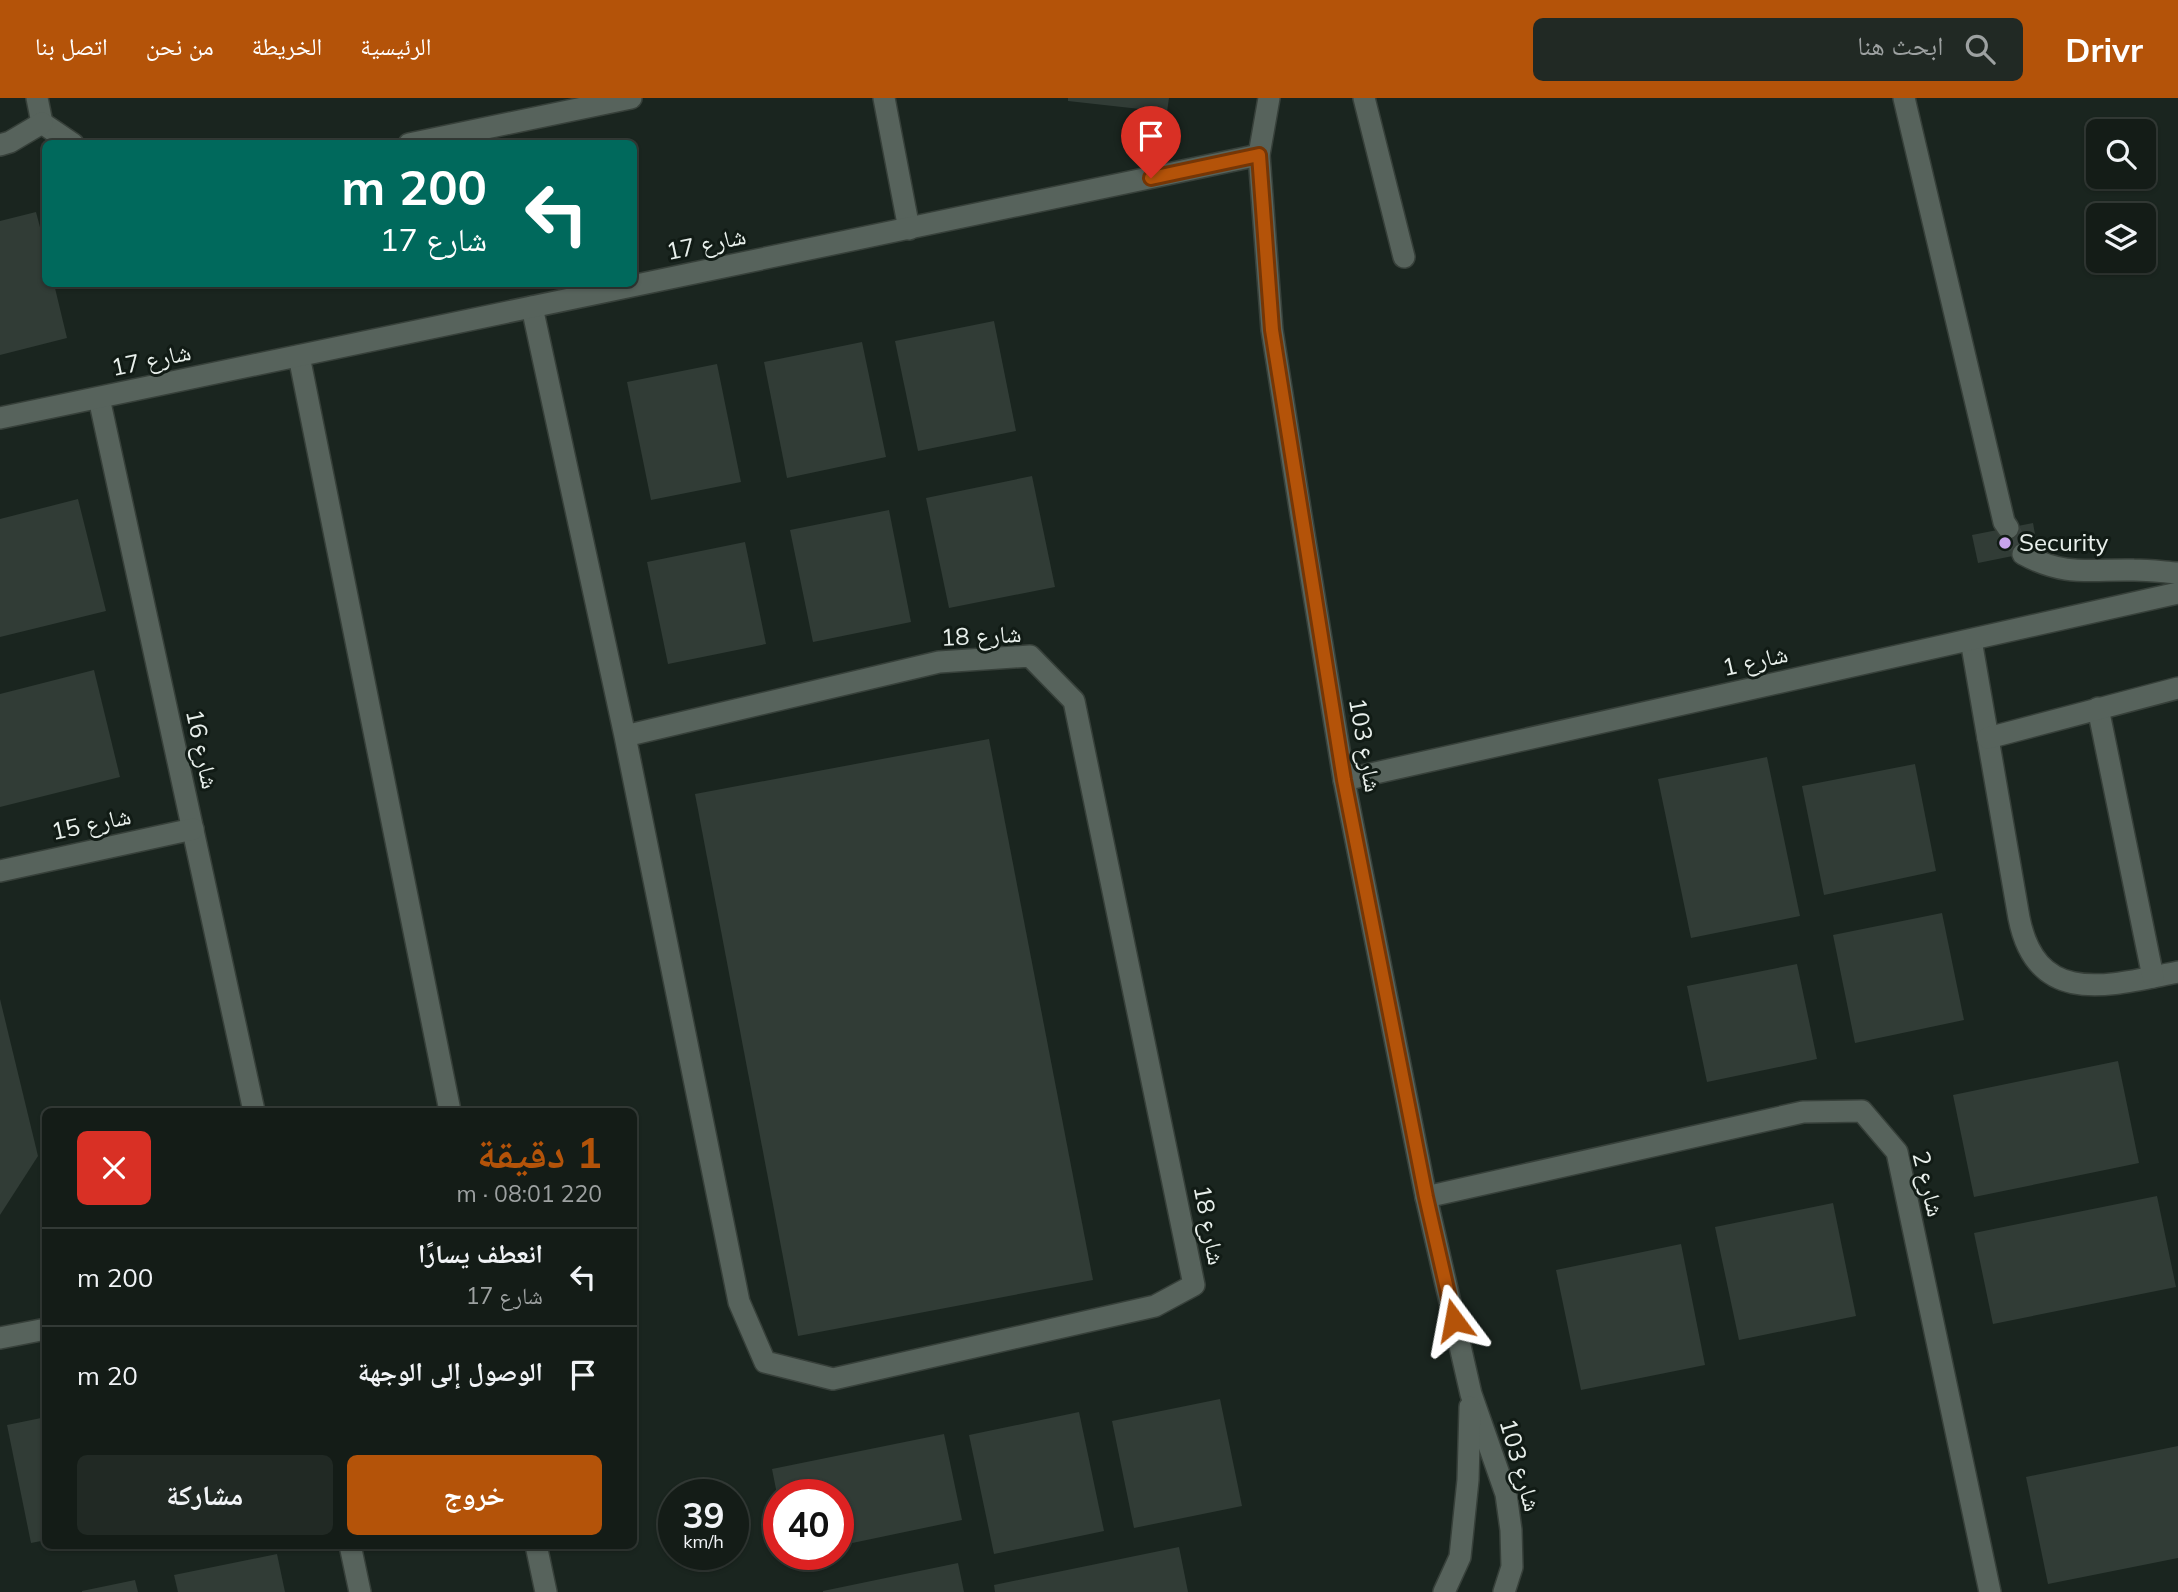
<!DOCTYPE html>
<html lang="ar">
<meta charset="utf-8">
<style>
body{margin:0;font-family:Mulish,"Noto Naskh Arabic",sans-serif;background:#212924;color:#f1f3f6;direction:rtl;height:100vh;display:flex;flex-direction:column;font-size:26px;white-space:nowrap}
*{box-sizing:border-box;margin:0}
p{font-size:23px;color:#9da1a1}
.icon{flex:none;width:38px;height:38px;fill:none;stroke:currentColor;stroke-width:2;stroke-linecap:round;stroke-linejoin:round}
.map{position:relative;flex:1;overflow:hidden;direction:ltr}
.details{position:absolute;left:42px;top:1010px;width:595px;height:441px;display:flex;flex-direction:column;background:#141c17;border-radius:10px;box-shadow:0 2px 5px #0004,0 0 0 2px #333a36;direction:rtl}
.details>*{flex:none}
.hud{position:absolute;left:42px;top:42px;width:595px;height:147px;border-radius:10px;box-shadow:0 2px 5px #0004,0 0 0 2px #333a36;direction:rtl;background:#00695c;color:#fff;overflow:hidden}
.tools{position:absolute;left:2086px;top:21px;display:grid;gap:14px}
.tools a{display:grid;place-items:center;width:70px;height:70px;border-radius:10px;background:#141c17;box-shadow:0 2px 5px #0004,0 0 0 2px #333a36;font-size:35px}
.speed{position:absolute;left:658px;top:1381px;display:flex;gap:14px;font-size:35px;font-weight:700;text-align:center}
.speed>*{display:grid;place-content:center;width:91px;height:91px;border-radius:50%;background:#141c17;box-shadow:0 2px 5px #0004,0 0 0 2px #333a36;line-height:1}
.speed small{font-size:18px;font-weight:400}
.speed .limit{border:10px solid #d22;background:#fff;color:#111}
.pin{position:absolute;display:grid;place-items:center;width:60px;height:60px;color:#fff;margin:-72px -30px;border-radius:50% 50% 50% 0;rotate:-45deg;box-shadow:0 0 7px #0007}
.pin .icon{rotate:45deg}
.me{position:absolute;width:77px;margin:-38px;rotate:347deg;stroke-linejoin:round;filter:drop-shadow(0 0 5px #0008)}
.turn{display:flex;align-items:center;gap:24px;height:147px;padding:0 35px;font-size:32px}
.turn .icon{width:91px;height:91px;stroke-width:2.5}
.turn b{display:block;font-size:49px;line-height:60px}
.round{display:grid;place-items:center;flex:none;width:74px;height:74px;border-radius:10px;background:#212924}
.overview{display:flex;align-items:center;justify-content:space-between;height:119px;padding:0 35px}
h1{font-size:42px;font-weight:700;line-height:52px;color:#b45309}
.primary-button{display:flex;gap:14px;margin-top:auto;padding:14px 35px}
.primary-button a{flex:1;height:80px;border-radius:10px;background:#b45309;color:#fff;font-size:28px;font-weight:700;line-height:80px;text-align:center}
.primary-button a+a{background:#212924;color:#f1f3f6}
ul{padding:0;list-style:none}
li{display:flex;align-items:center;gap:21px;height:98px;padding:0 35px;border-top:2px solid #333a36}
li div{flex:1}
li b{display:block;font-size:26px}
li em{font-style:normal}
header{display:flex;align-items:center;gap:42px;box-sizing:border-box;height:98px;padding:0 35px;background:#b45309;color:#fff}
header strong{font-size:33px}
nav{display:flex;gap:38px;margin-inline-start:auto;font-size:24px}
.search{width:490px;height:63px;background:#212924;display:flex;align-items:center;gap:18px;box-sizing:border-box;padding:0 24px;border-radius:10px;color:#9da1a1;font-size:26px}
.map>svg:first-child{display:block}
.building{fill:#313c36}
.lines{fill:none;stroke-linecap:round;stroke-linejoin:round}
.minor-tunnel{stroke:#39433e;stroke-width:21;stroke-dasharray:21 10;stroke-linecap:butt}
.minor-casing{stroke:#37403a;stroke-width:24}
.minor{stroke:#57635c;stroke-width:21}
.route-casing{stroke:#753606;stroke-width:18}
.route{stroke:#b45309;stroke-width:12}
.poi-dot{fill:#c9a5ee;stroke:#111b15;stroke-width:2.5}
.labels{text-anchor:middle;stroke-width:6;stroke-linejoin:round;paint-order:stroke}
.street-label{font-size:24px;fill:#e9f0ec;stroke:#111b15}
.poi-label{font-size:24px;fill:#e9f0ec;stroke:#111b15;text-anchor:start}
</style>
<header>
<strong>Drivr</strong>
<div class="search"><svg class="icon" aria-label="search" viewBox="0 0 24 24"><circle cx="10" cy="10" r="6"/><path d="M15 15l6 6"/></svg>ابحث هنا</div>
<nav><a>الرئيسية</a><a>الخريطة</a><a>من نحن</a><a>اتصل بنا</a></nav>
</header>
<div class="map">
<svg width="2178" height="1494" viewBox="0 0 2178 1494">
<rect width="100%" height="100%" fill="#1a251f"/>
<g class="building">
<path d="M1068,0H1169L1167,14L1068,3Z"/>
<path d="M36,114L46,152V186H54L67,240L0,257V123Z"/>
<path d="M994,223L1016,333L918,353L895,243Z"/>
<path d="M862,244L886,359L787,380L764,264Z"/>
<path d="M717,266L741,384L651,402L627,284Z"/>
<path d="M1032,378L1055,489L949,510L926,400Z"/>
<path d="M78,401L106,513L0,539V421Z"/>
<path d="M889,412L911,524L813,544L790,432Z"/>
<path d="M2033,425L2038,453L1978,465L1972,437Z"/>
<path d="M745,444L766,546L668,566L647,464Z"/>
<path d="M94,572L120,679L0,709V596Z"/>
<path d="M989,641L1093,1182L798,1238L695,696Z"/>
<path d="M1767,659L1800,818L1691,840L1658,681Z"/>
<path d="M1915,666L1936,773L1824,797L1802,688Z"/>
<path d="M1942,815L1964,922L1855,945L1833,837Z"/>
<path d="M1797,866L1817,961L1707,984L1687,888Z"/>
<path d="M0,901L38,1058L0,1117Z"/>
<path d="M2118,963L2139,1065L1974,1099L1953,997Z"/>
<path d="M2157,1098L2176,1189L1993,1226L1974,1135Z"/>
<path d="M1833,1105L1856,1218L1739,1242L1715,1129Z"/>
<path d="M1681,1146L1705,1267L1581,1292L1556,1172Z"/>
<path d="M1220,1301L1242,1408L1134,1430L1112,1323Z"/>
<path d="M1079,1314L1104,1433L994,1456L969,1337Z"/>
<path d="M46,1319V1442L31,1445L7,1327Z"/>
<path d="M944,1336L962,1422L838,1448V1396H777L772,1371Z"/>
<path d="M2178,1348V1460L2048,1486L2026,1379Z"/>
<path d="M1179,1449L1188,1494H995L994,1487Z"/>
<path d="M277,1456L285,1494H178L174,1477Z"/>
<path d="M958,1465L964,1494H823V1493Z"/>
<path d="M135,1482L138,1494H82V1493Z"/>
</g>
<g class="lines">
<path class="minor-tunnel" d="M2008,430L2023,456"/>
<defs>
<g id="minor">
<path d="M37,0L42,25"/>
<path d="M884,0L909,131"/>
<path d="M1269,0L1259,57L1272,232L1301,417L1344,682L1426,1099L1471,1296L1506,1396L1511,1432L1512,1469L1504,1494"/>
<path d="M1364,0L1404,159"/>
<path d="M1904,0L2004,424L2008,430"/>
<path d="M42,25L73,46"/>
<path d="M409,46L631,0"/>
<path d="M0,47L10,44L42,25"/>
<path d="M532,209L625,638L739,1204L765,1264L833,1281L1155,1208L1194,1187L1074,603L1030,558L939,564L625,638"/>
<path d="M299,258L450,1013"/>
<path d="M99,300L254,1013"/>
<path d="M0,320L1259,57"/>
<path d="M2023,456C2065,479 2090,471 2134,472C2149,472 2164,474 2178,475"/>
<path d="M1971,542L2019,820C2037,911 2111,887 2178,874"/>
<path d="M2098,610L2153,879"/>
<path d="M1988,640L2178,590"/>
<path d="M1344,682L2178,495"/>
<path d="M0,773L193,731"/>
<path d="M1426,1099L1803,1014L1862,1013L1897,1054L1990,1494"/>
<path d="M0,1240L46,1231"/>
<path d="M350,1447L360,1494"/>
<path d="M536,1447L546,1494"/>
<path d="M1444,1494L1460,1459L1468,1382L1470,1309"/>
</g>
</defs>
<use href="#minor" class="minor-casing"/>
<use href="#minor" class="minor"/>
</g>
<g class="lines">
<defs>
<path id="route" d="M1151,80L1259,57L1272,232L1344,682L1426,1099L1454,1222"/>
</defs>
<use href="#route" class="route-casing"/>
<use href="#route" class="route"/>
</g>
<circle class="poi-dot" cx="2005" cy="445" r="7"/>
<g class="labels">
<g class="street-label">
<text transform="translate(706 146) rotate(-12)" y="8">شارع 17</text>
<text transform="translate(151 262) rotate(-12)" y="8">شارع 17</text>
<text transform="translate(981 538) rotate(-3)" y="8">شارع 18</text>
<text transform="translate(1755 563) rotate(-13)" y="8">شارع 1</text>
<text transform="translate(1365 647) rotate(80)" y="8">شارع 103</text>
<text transform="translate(202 651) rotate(78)" y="8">شارع 16</text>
<text transform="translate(91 726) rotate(-12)" y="8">شارع 15</text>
<text transform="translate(1928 1086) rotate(76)" y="8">شارع 2</text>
<text transform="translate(1209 1127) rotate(79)" y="8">شارع 18</text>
<text transform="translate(1520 1367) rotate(74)" y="8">شارع 103</text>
</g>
<g class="poi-label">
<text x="2019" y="453">Security</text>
</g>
</g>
</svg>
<div class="tools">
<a><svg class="icon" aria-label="search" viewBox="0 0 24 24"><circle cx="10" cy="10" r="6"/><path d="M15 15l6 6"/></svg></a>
<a><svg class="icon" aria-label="layers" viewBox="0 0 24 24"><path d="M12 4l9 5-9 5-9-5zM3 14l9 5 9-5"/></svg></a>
</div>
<div class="speed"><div>39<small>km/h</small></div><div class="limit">40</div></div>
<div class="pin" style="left:1151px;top:80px;background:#d93025"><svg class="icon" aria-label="arrive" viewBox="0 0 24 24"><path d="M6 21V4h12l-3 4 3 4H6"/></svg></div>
<svg class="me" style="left:1454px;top:1222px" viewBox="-20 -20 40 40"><path d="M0-17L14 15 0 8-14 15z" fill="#b45309" stroke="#fff" stroke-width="4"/></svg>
<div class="hud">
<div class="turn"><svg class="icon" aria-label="left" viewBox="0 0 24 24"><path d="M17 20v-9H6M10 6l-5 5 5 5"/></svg><div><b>200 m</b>شارع 17</div></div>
</div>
<section class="details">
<div class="overview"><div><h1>1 دقيقة</h1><p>220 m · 08:01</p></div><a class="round" style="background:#d93025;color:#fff"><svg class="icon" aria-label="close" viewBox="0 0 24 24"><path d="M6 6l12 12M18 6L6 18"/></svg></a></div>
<ul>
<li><svg class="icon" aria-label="left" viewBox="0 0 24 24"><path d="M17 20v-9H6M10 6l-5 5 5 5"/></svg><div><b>انعطف يسارًا</b><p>شارع 17</p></div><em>200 m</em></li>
<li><svg class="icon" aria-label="arrive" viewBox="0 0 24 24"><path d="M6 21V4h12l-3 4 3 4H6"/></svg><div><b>الوصول إلى الوجهة</b></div><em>20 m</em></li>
</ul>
<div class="primary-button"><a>خروج</a><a>مشاركة</a></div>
</section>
</div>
